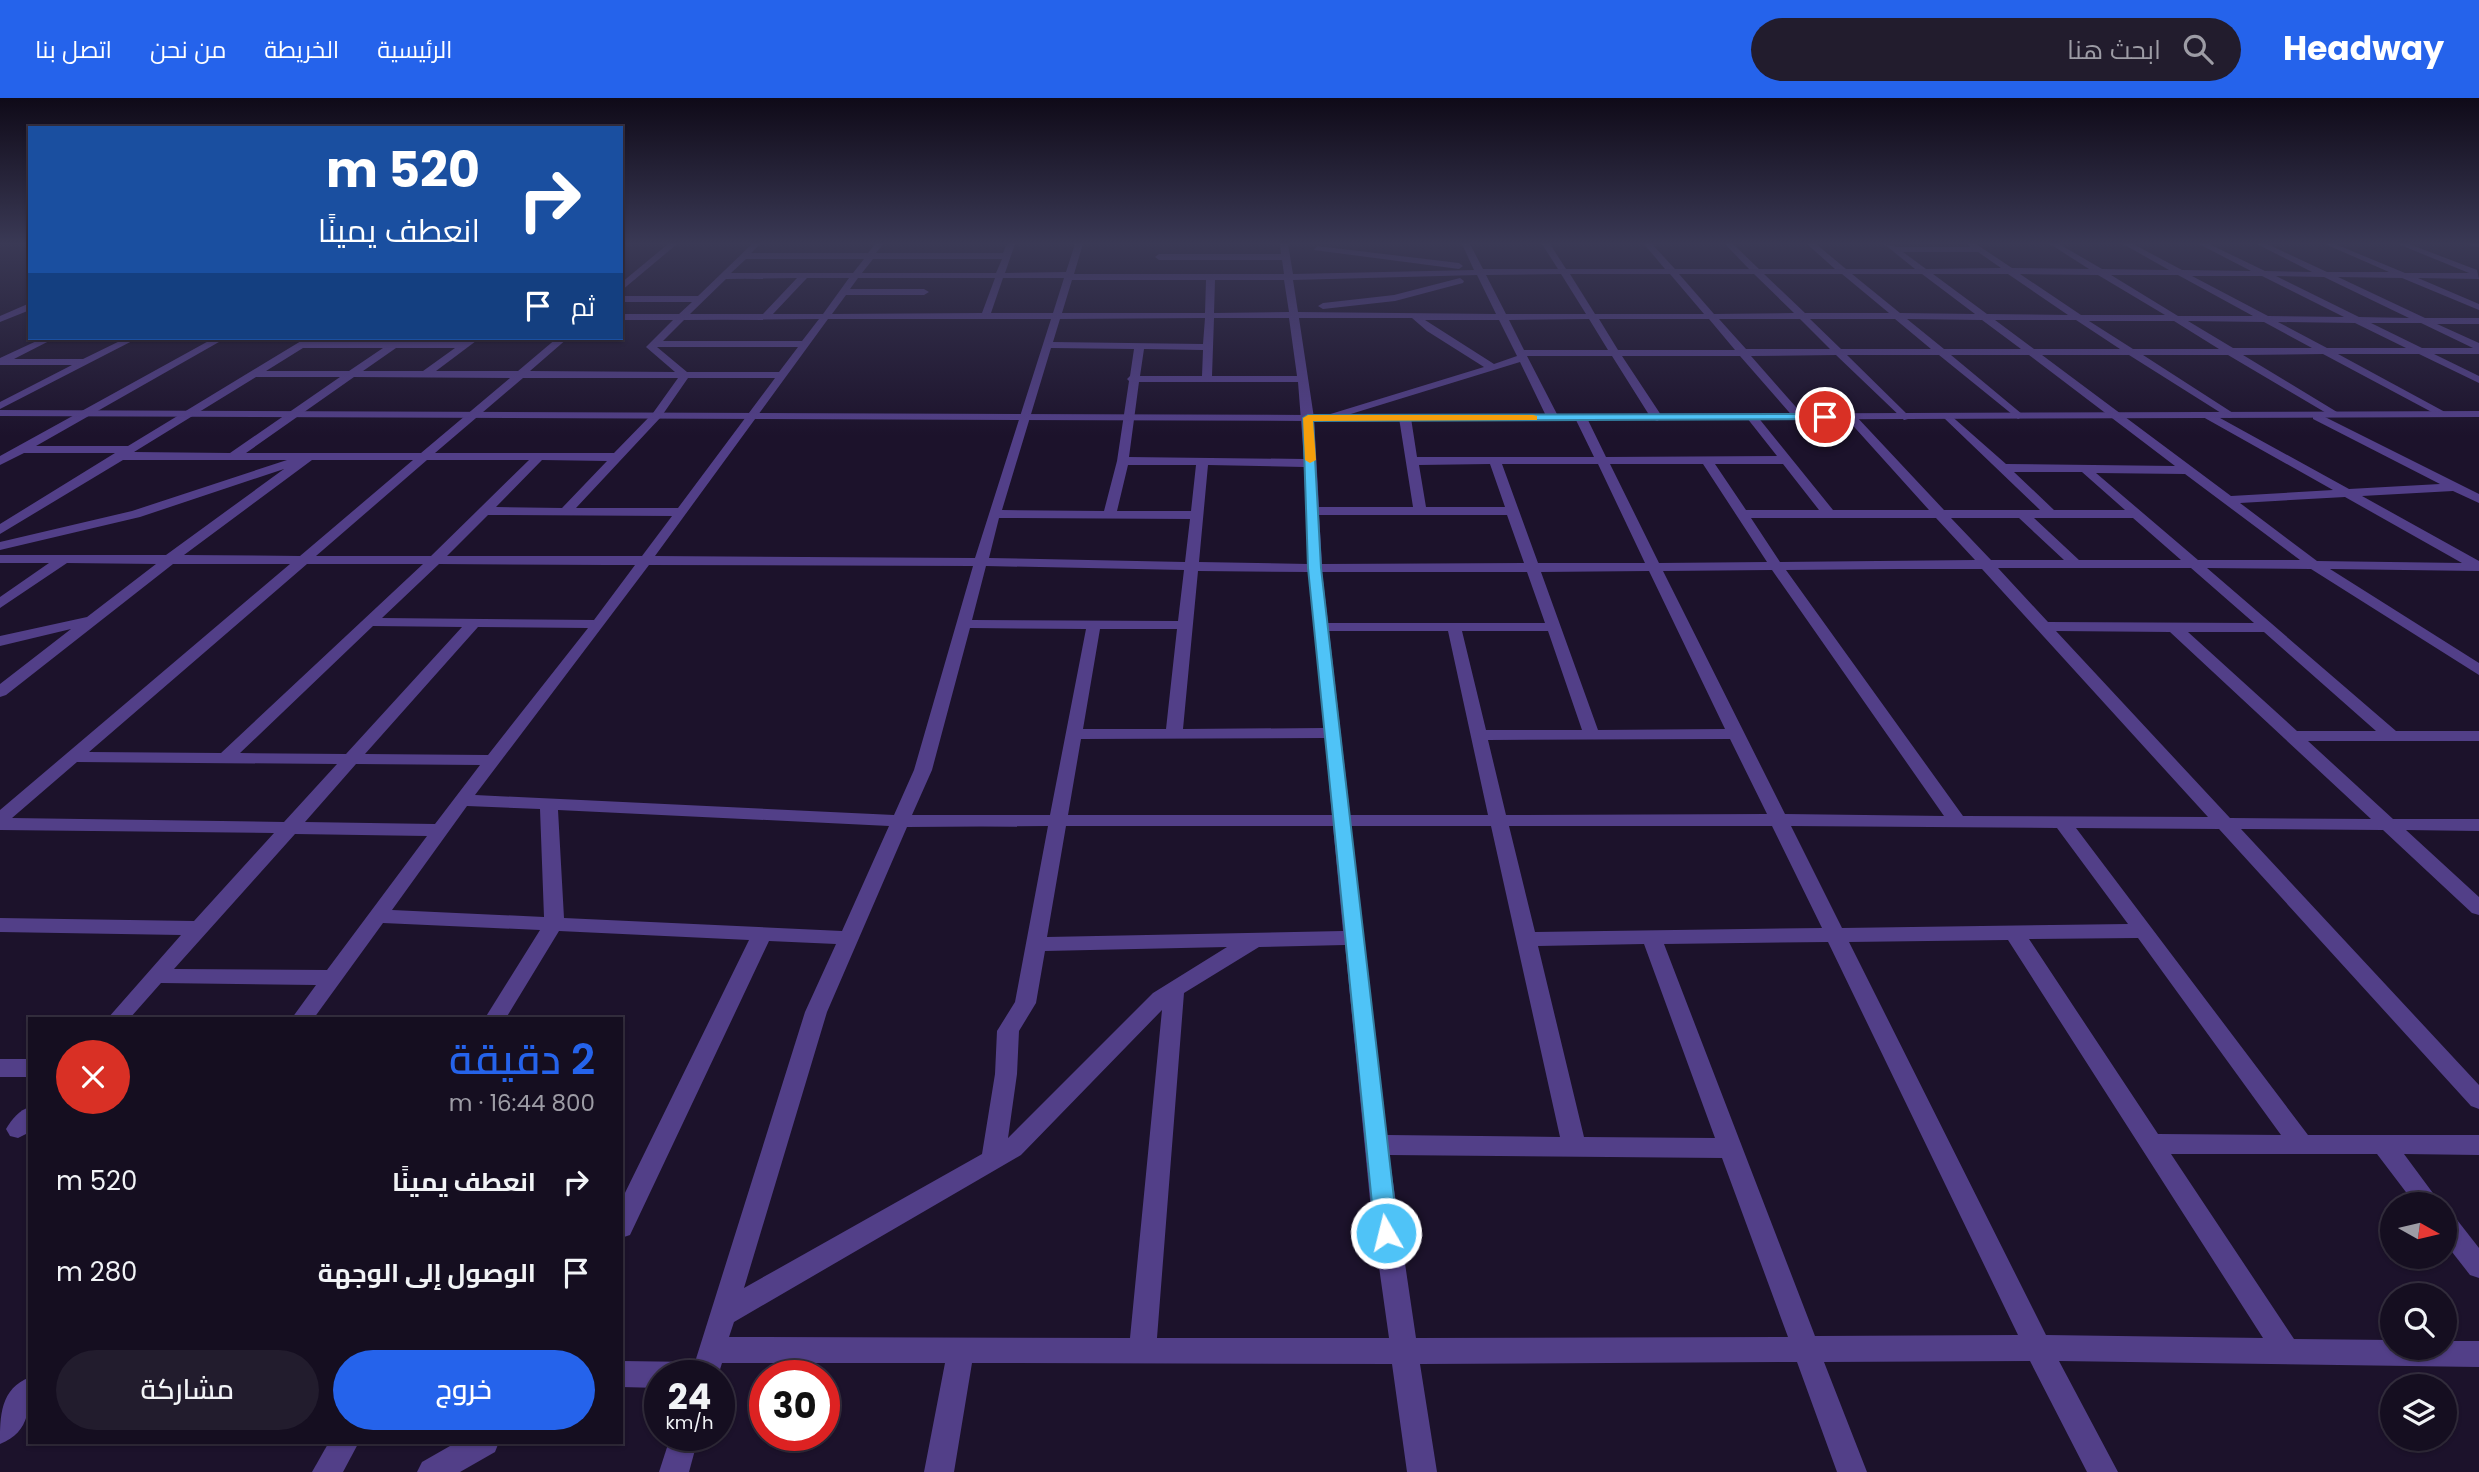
<!DOCTYPE html>
<html lang="ar">
<meta charset="utf-8">
<style>
body{margin:0;font-family:Poppins,Cairo,sans-serif;background:#221c2d;color:#f1f3f6;direction:rtl;height:100vh;display:flex;flex-direction:column;font-size:26px;white-space:nowrap}
*{box-sizing:border-box;margin:0}
p{font-size:23px;color:#9d9ca5}
.icon{flex:none;width:38px;height:38px;fill:none;stroke:currentColor;stroke-width:2;stroke-linecap:round;stroke-linejoin:round}
.map{position:relative;flex:1;overflow:hidden;direction:ltr}
.drawer{position:absolute;left:28px;top:919px;width:595px;height:427px;display:flex;flex-direction:column;background:#150e20;border-radius:0px;box-shadow:0 2px 5px #0004,0 0 0 2px #342e3e;direction:rtl}
.drawer>*{flex:none}
.top-card{position:absolute;left:28px;top:28px;width:595px;height:214px;border-radius:0px;box-shadow:0 2px 5px #0004,0 0 0 2px #342e3e;direction:rtl;background:#1a4fa0;color:#fff;overflow:hidden}
.needle{width:46px;rotate:98deg}
.fabs{position:absolute;left:2380px;top:1094px;display:grid;gap:14px}
.fabs a{display:grid;place-items:center;width:77px;height:77px;border-radius:50%;background:#150e20;box-shadow:0 2px 5px #0004,0 0 0 2px #342e3e;font-size:35px}
.speed{position:absolute;left:644px;top:1262px;display:flex;gap:14px;font-size:35px;font-weight:700;text-align:center}
.speed>*{display:grid;place-content:center;width:91px;height:91px;border-radius:50%;background:#150e20;box-shadow:0 2px 5px #0004,0 0 0 2px #342e3e;line-height:1}
.speed small{font-size:18px;font-weight:400}
.speed .limit{border:10px solid #d22;background:#fff;color:#111}
.pin{position:absolute;display:grid;place-items:center;width:60px;height:60px;color:#fff;margin:-30px;border:4px solid #fff;border-radius:50%;box-shadow:0 2px 7px #0007}
.me{position:absolute;width:77px;margin:-38px;rotate:352deg;stroke-linejoin:round;filter:drop-shadow(0 0 5px #0008)}
.turn{display:flex;align-items:center;gap:24px;height:147px;padding:0 28px;font-size:32px}
.turn .icon{width:91px;height:91px;stroke-width:2.5}
.turn b{display:block;font-size:49px;line-height:60px}
.then{display:flex;align-items:center;height:66px;padding:0 28px;background:#0003;gap:14px;font-size:26px}
.round{display:grid;place-items:center;flex:none;width:74px;height:74px;border-radius:37px;background:#221c2d}
.overview{display:flex;align-items:center;justify-content:space-between;height:119px;padding:0 28px}
h1{font-size:42px;font-weight:600;line-height:52px;color:#2563eb}
.primary-button{display:flex;gap:14px;margin-top:auto;padding:14px 28px}
.primary-button a{flex:1;height:80px;border-radius:42px;background:#2563eb;color:#fff;font-size:28px;font-weight:600;line-height:80px;text-align:center}
.primary-button a+a{background:#221c2d;color:#f1f3f6}
ul{padding:0;list-style:none}
li{display:flex;align-items:center;gap:21px;height:91px;padding:0 28px}
li div{flex:1}
li b{display:block;font-size:26px}
li em{font-style:normal}
header{display:flex;align-items:center;gap:42px;box-sizing:border-box;height:98px;padding:0 35px;background:#2563eb;color:#fff}
header strong{font-size:33px}
nav{display:flex;gap:38px;margin-inline-start:auto;font-size:24px}
.search{width:490px;height:63px;background:#221c2d;display:flex;align-items:center;gap:18px;box-sizing:border-box;padding:0 24px;border-radius:38px;color:#9d9ca5;font-size:26px}
.map>svg:first-child{display:block}
.lines{fill:none;stroke-linecap:round;stroke-linejoin:round}
.minor{fill:#523f88;fill-rule:evenodd}
.tertiary{fill:#523f88;fill-rule:evenodd}
.route{fill:#4fc3f7;stroke:#337fa1;stroke-width:2}
.slow{fill:#f59e0b}
</style>
<header>
<strong>Headway</strong>
<div class="search"><svg class="icon" aria-label="search" viewBox="0 0 24 24"><circle cx="10" cy="10" r="6"/><path d="M15 15l6 6"/></svg>ابحث هنا</div>
<nav><a>الرئيسية</a><a>الخريطة</a><a>من نحن</a><a>اتصل بنا</a></nav>
</header>
<div class="map">
<svg width="2479" height="1374" viewBox="0 0 2479 1374">
<rect width="100%" height="100%" fill="#1c122b"/>
<g class="lines">
<g class="minor">
<path d="M668,146H677L621,193V185Z"/>
<path d="M752,146H760L751,155H868L875,146H883L876,155H1003L1007,146H1015L1005,175L1066,174L1075,146H1083L1074,176H1284L1282,162H1159L1155,159L1159,156H1281L1280,146H1288L1293,176L1474,172L1462,146H1470L1483,171H1558L1542,146H1550L1566,171H1665L1644,146H1652L1675,171H1749L1725,146H1733L1759,171H1835L1807,146H1816L1846,171H1915L1884,146L1897,149H1970L1967,146H1976L2012,170L2089,171L2050,146H2059L2102,171L2169,172L2123,146H2133L2182,172L2251,173L2199,146H2209L2265,173L2312,174L2257,146H2267L2327,174H2389L2325,146H2335L2405,175H2469L2398,146H2409L2477,172L2479,181L2418,180L2479,206V212L2402,180L2338,179L2425,220H2479V226H2437L2479,245V256H2434L2479,278V285L2419,256H2338L2445,314V318L2441,319L2323,256L2243,257L2337,314V318L2333,319L2228,257H2143L2233,315V319L2229,320L2129,257H2042L2231,398L2333,392L2203,319V315H2211L2349,391L2440,386L2313,321V317H2321L2479,396V405L2453,393L2362,398L2479,463V473L2330,471L2479,565V577L2311,471L2207,470L2396,633H2479V643H2308L2393,721H2479V733L2406,732L2479,799V817L2472,815L2383,732L2241,731L2479,987V1011L2471,1008L2219,731L2076,730L2308,1037H2479V1057L2404,1056L2441,1106H2415L2377,1056H2171L2294,1241L2392,1242V1250H2445V1243H2479V1269L2059,1263L2118,1374H2087L2030,1263L1824,1264L1867,1374H1837L1797,1264L1420,1266L1437,1374H1407L1392,1266L972,1265L954,1374H924L945,1265H722L718,1278H660V1290L621,1289V1263L695,1264L805,914L836,846L769,843L630,1137L621,1140V1103L749,842L559,833L506,920H485L540,832L383,825L314,920H292L316,887L161,885L130,920H108L181,837L0,834V820L194,823L274,735L0,732V712L290,466H173L6,597L0,599V586L71,531L0,548V538L87,519L156,466L67,465L0,510V499L49,465H0V457H166L284,371L140,419L0,452V444L132,413L287,362H123L0,436V426L115,355H24L0,367V358L214,240H226L36,348H128L306,240H317L312,244H463L469,240H480L436,273H518L557,240H568L530,273L675,274L646,249L673,222H621V216H679L692,204H621V198H698ZM1903,154H1978L2001,170L1926,171ZM746,161H864L853,175H731ZM873,161H1002L996,175H862ZM1561,176L1586,216H1506L1486,177ZM1570,176H1670L1704,216H1595ZM1679,176H1754L1794,215L1714,216ZM1764,176H1842L1889,215H1805ZM1852,176H1922L1975,216L1900,215ZM1933,176H2008L2068,217L1987,216ZM2020,176L2098,177L2165,217H2081ZM1477,177L1496,216L1298,214L1293,182ZM2111,177H2178L2253,218H2178ZM2192,178H2262L2344,219L2268,218ZM2276,178L2324,179L2409,220L2359,219ZM797,180L763,216H690L726,181ZM807,180H849L823,216H773ZM858,180H995L982,215L832,216L846,197H924L929,194L924,191H850ZM1003,180H1064L1053,215H991ZM1072,182H1206L1205,215H1062ZM1215,182H1284L1289,214L1214,215ZM1205,220L1203,246L1053,244L1060,221ZM1214,220H1289L1297,278H1212ZM1299,220H1412L1427,233L1484,269L1324,318V322L1328,323L1520,264L1547,320L1557,322L1559,320L1527,258H1612L1651,320L1657,323L1663,320L1622,258H1740L1795,321H1803V317L1751,258L1836,257L1904,322L1908,321V317L1847,257H1939L2018,321L2024,318L2022,316L1951,257H2029L2175,368L2006,366L1948,315L1942,318L1944,320L2040,412H1944L1855,317H1847V321L1929,412H1833L1757,318L1753,317L1747,320L1777,358L1606,359L1587,320L1581,317L1575,320L1594,359H1417L1411,320L1405,317L1399,320L1413,409H1319L1314,320ZM819,221L802,243H663L684,222ZM828,221H1051L975,460L655,458ZM1589,221L1608,252H1524L1509,222ZM1599,221H1709L1735,252H1618ZM1719,221H1800L1830,251H1746ZM1810,221H1895L1931,251H1841ZM1907,221L1982,222L2021,251H1944ZM1425,222H1499L1517,258L1494,266ZM1995,222H2076L2120,251H2034ZM2089,223H2174L2219,251H2133ZM2188,223L2264,224L2312,250H2233ZM2278,224L2355,225L2406,250H2327ZM2371,225H2421L2473,250H2422ZM657,249H798L779,274H687ZM303,250H383L349,273H266ZM396,250H455L423,273H363ZM1051,250L1134,251L1130,278L1127,281L1129,283L1117,363L1104,413L1002,412ZM1144,251L1203,252L1202,278H1140ZM256,279H340L230,355L134,354ZM354,279L510,280L421,355H246ZM523,280H678L653,315L614,355H435ZM688,280H775L678,410H576L661,319ZM1139,284H1298L1304,361L1129,359ZM312,362H413L300,458L184,457ZM427,362H529L431,458H316ZM542,362L607,363L562,410L496,409ZM1490,366L1505,409H1426L1419,367ZM1502,366H1598L1645,465H1538ZM1610,366H1703L1767,464L1659,465ZM1715,366H1783L1819,412H1746ZM1128,367H1196L1191,413H1117ZM1208,367L1304,369L1308,466L1199,464ZM2014,374H2082L2125,412H2054ZM2096,375L2185,376L2300,462H2198ZM2345,399L2462,465L2317,463L2240,405ZM488,417L672,418L642,458H447ZM1319,417H1507L1524,465L1322,466ZM999,420L1190,421L1185,464L989,460ZM1751,420H1936L1975,462L1780,464ZM1951,420H2019L2064,462H1991ZM2034,420H2133L2181,462H2079ZM307,466H423L221,655L89,654ZM439,466L608,467H635L594,522L382,520ZM649,467L973,468L914,672L894,717L475,697ZM986,468L1184,472L1178,523L972,522ZM1998,470H2191L2254,525L2048,524ZM1900,471H1982L2208,719L1963,718L1786,472ZM1772,472L1944,718L1785,716L1663,473ZM1198,473L1309,474L1324,630L1183,631ZM1649,473L1725,631L1598,632L1541,474ZM1322,474H1527L1545,525H1328ZM373,528L462,529L346,656L240,655ZM478,529L588,530L488,657L365,656ZM970,530L1086,531L1050,717H912L932,672ZM1100,531H1177L1166,631H1083ZM1329,533H1448L1488,717H1350ZM1462,533H1548L1582,632H1486ZM2056,533L2170,534L2371,721L2230,720ZM2188,534H2264L2376,633H2297ZM1325,640L1332,717H1068L1081,641ZM1730,641L1767,716L1506,717L1488,642ZM77,664L337,666L284,724L12,720ZM356,666L480,667L435,726L305,724ZM467,708L540,711L544,819L392,812ZM558,712L889,728L842,833L564,820ZM1048,728L1015,904L997,933L995,976L982,1056L744,1190L827,914L907,729ZM1066,728H1333L1343,833L1047,839ZM1351,728H1491L1560,1039L1387,1037ZM1509,728H1772L1822,830L1535,834ZM1791,728L2057,730L2128,826L1842,830ZM295,736L427,738L327,872L174,871ZM2138,840L2281,1037L2158,1036L2029,841ZM2008,842L2263,1240L2046,1237L1849,844ZM1828,844L2018,1237L1815,1238L1664,846ZM1644,846L1715,1040L1584,1039L1538,848ZM1345,847L1371,1112L1389,1240H1157L1184,895L1259,849ZM1227,849L1153,895L1008,1040L1017,976L1019,933L1036,905L1045,853ZM1162,912L1130,1240L729,1239L734,1224L1021,1057ZM1389,1057L1722,1060L1788,1239L1416,1240Z"/>
<path d="M2470,146H2479V149L2471,148Z"/>
<path d="M1317,148L1459,165L1463,168L1459,171L1314,152Z"/>
<path d="M1460,180L1464,183L1463,185L1395,203L1323,211L1318,208L1323,205L1394,197Z"/>
<path d="M30,205V212L0,224V218Z"/>
<path d="M43,240H55L14,261H83L126,240H138L0,311V304L72,267H0V260Z"/>
<rect x="0" y="961" width="30" height="18"/>
<path d="M30,1009V1034L18,1040L10,1038L6,1031C12,1021 19,1012 30,1009Z"/>
<path d="M2445,1115L2454,1118L2479,1150V1180L2470,1177L2445,1145Z"/>
<path d="M30,1279C30,1307 31,1334 0,1346C0,1318 0,1291 30,1279Z"/>
<path d="M671,1337H699L689,1374H659Z"/>
<path d="M329,1344H359L343,1374H312Z"/>
<path d="M457,1344H499L495,1354L460,1374H417L422,1364Z"/>
</g>
<path class="tertiary" d="M0,312L1308,317L2479,313V319L1308,323L0,318Z"/>
</g>
<linearGradient id="sky" x2="0" y2="1"><stop stop-color="#0f0a18"/><stop offset="0.43" stop-color="#3a3955"/><stop offset="1" stop-color="#3a3955" stop-opacity="0"/></linearGradient>
<rect width="2479" height="338" fill="url(#sky)"/>
<path class="route" d="M1825,316L1829,317V321L1313,323L1321,470L1398,1135L1394,1142L1386,1145L1378,1142L1375,1135L1308,470L1303,320L1308,317Z"/>
<path class="slow" d="M1533,317L1537,318V322L1313,323L1316,362L1310,365L1305,362L1303,320L1308,317Z"/>
</svg>
<div class="fabs">
<a><svg class="needle" viewBox="-14 -14 28 28"><path d="M0-13l5 13h-10z" fill="#e53935"/><path d="M0 13l5-13h-10z" fill="#9d9ca5"/></svg></a>
<a><svg class="icon" aria-label="search" viewBox="0 0 24 24"><circle cx="10" cy="10" r="6"/><path d="M15 15l6 6"/></svg></a>
<a><svg class="icon" aria-label="layers" viewBox="0 0 24 24"><path d="M12 4l9 5-9 5-9-5zM3 14l9 5 9-5"/></svg></a>
</div>
<div class="speed"><div>24<small>km/h</small></div><div class="limit">30</div></div>
<div class="pin" style="left:1825px;top:319px;background:#d93025"><svg class="icon" aria-label="arrive" viewBox="0 0 24 24"><path d="M6 21V4h12l-3 4 3 4H6"/></svg></div>
<svg class="me" style="left:1386px;top:1135px" viewBox="-20 -20 40 40"><circle r="17" fill="#4fc3f7" stroke="#fff" stroke-width="3"/><path d="M0-11L8 9 0 5-8 9z" fill="#fff"/></svg>
<div class="top-card">
<div class="turn"><svg class="icon" aria-label="right" viewBox="0 0 24 24"><path d="M7 20v-9h11M14 6l5 5-5 5"/></svg><div><b>520 m</b>انعطف يمينًا</div></div>
<div class="then">ثم<svg class="icon" aria-label="arrive" viewBox="0 0 24 24"><path d="M6 21V4h12l-3 4 3 4H6"/></svg></div>
</div>
<section class="drawer">
<div class="overview"><div><h1>2 دقيقة</h1><p>800 m · 16:44</p></div><a class="round" style="background:#d93025;color:#fff"><svg class="icon" aria-label="close" viewBox="0 0 24 24"><path d="M6 6l12 12M18 6L6 18"/></svg></a></div>
<ul>
<li><svg class="icon" aria-label="right" viewBox="0 0 24 24"><path d="M7 20v-9h11M14 6l5 5-5 5"/></svg><div><b>انعطف يمينًا</b></div><em>520 m</em></li>
<li><svg class="icon" aria-label="arrive" viewBox="0 0 24 24"><path d="M6 21V4h12l-3 4 3 4H6"/></svg><div><b>الوصول إلى الوجهة</b></div><em>280 m</em></li>
</ul>
<div class="primary-button"><a>خروج</a><a>مشاركة</a></div>
</section>
</div>
